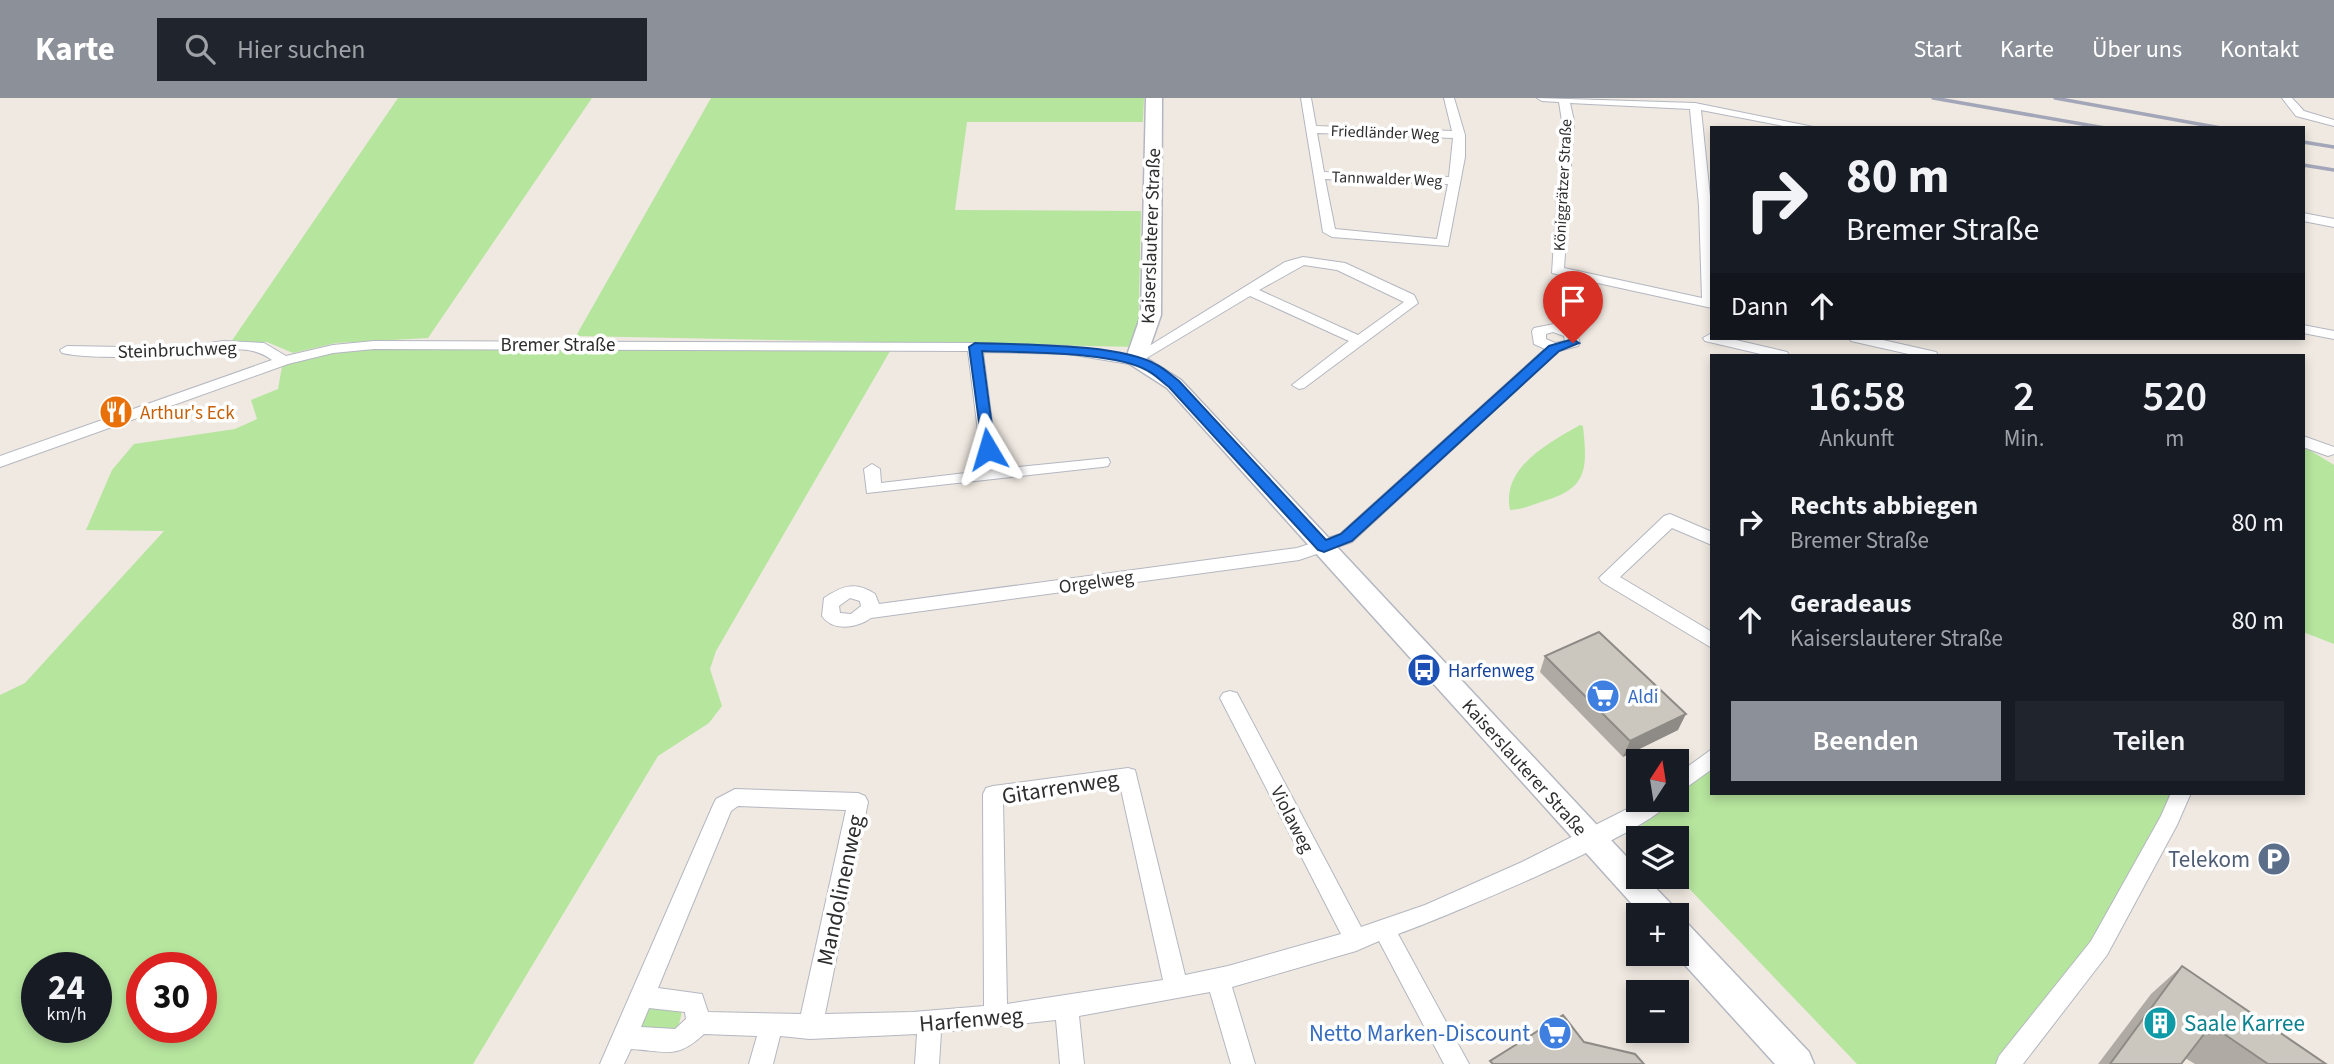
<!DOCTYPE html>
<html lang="de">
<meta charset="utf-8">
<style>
body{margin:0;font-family:"Source Sans 3",sans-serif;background:#20242c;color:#f1f3f6;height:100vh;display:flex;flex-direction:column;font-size:26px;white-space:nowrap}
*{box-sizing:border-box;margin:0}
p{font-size:23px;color:#9ea1a6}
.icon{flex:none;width:38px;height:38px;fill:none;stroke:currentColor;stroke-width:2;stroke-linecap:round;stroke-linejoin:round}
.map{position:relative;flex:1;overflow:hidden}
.details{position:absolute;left:1710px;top:256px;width:595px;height:441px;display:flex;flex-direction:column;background:#171b24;border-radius:0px;box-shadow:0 4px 10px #0003}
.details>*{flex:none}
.guide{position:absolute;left:1710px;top:28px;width:595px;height:214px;border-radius:0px;box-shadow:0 4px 10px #0003;background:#171b24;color:#f1f3f6;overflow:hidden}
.needle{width:46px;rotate:12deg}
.buttons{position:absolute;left:1626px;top:651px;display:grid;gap:14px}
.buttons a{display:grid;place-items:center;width:63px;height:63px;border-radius:0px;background:#171b24;box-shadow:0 4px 10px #0003;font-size:35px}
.speed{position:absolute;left:21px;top:854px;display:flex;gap:14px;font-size:35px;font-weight:700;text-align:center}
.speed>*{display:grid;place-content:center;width:91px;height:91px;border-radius:50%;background:#171b24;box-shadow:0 4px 10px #0003;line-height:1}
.speed small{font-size:18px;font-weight:400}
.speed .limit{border:10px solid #d22;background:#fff;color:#111}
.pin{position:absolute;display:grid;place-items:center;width:60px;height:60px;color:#fff;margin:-72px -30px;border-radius:50% 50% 50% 0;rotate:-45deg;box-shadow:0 0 7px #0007}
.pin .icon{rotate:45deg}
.me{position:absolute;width:77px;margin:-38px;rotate:353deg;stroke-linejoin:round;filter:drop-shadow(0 0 5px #0008)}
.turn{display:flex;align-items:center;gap:24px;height:147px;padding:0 21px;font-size:32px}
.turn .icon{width:91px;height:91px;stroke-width:2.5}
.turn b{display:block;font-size:49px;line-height:60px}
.then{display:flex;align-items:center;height:66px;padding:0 21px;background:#0003;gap:14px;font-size:26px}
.eta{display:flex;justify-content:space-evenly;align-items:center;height:119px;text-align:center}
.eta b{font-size:42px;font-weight:600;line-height:49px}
.action{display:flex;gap:14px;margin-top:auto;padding:14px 21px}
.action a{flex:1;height:80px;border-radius:0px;background:#8c9099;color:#fff;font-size:28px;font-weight:600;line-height:80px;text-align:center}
.action a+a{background:#20242c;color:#f1f3f6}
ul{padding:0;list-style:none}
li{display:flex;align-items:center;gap:21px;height:98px;padding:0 21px}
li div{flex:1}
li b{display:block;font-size:26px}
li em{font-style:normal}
header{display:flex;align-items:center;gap:42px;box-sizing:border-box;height:98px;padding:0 35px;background:#8c9099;color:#fff}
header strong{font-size:33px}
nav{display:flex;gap:38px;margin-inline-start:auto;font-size:24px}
.search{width:490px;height:63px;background:#20242c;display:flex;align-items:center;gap:18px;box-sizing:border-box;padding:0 24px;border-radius:0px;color:#9ea1a6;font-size:26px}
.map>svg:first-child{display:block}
.green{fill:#b6e59e;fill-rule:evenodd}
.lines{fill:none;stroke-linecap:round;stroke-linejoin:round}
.street-casing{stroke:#b4b7c1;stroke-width:2}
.secondary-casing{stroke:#b4b7c1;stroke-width:3}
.street{fill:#fff;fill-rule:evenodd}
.secondary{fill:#fff;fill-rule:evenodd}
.rail{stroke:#a3a6b8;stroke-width:3.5}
.wall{fill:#afaba4}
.shaded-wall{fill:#8e8b86}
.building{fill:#cbc7bf;stroke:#8e8b86;stroke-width:2}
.route{fill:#1a73e8;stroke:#114b97;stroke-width:2}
.labels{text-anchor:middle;stroke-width:7;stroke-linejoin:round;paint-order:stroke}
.far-street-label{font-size:16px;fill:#2e2e2e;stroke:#fff}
.street-label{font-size:19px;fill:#2e2e2e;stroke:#fff}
.food-label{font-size:19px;fill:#c56008;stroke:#fff;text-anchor:start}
.transit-label{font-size:19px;fill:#164399;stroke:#fff;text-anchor:start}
.shop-label{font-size:19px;fill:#366cbe;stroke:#fff;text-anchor:start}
.near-street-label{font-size:23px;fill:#2e2e2e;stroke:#fff}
.near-service-label{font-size:23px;fill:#4e5e75;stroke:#fff;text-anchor:end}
.near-culture-label{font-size:23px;fill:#0d838f;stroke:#fff;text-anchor:start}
.near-shop-label{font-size:23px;fill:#366cbe;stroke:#fff;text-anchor:end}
</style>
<header>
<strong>Karte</strong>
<div class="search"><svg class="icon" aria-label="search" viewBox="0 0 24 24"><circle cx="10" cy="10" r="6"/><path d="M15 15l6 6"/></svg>Hier suchen</div>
<nav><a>Start</a><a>Karte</a><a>Über uns</a><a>Kontakt</a></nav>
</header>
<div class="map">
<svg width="2334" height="966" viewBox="0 0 2334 966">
<rect width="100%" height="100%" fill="#efe9e1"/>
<g class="green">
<path d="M398,0H592L428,240L336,245L293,255L267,244H231Z"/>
<path d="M711,0H1144L1143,24H967L955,112L1141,113L1138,249L576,238Z"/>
<path d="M893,248L716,553L710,571L722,608L709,625L658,658L473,966H0V597L25,585L164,433L86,432L112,372L134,346L235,331L257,321L251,302L278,291L283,263L333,251ZM37,870H96V929H37ZM142,870H201V929H142Z"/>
<path d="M1580,327L1583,328C1587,368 1589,389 1547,402C1534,406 1525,411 1510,412C1501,369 1549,345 1580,327Z"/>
<path d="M2303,348L2334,367V546L2303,534Z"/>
<path d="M1711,659L1712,695H2181L2170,721L2099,850L2005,966H1857L1677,778L1676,740H1641L1636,736L1658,704L1676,702L1677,689Z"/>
<path d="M650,910L682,913L678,931L646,935L640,928Z"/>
</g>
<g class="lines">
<defs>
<g id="street">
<path d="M1301,0H1311L1316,28L1452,33L1444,0H1454L1465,37V59L1448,148L1332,139L1323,134ZM1317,35L1453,40L1449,79L1324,74ZM1325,81L1448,86L1437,141L1335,131Z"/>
<path d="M1537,0L1695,5L1818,30H1794L1701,12L1711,108L1712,210L1552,175L1562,23L1559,4L1542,3ZM1570,5L1690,11L1699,108L1702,200L1564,170L1574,23Z"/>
<path d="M2282,0H2292L2304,13L2334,22V28L2296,18Z"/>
<path d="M2303,115L2334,121V129L2303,123Z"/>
<path d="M1303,159L1345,165L1414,197L1418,205L1304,290L1299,291L1292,287L1349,243L1250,198L1135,267L1068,256L983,254L998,371L1108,360L1110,364L1108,368L1102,369L867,395L864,371L872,366L880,371L881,385L983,373L968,253L374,251L333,255L288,266L0,369V358L272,262C244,241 209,257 177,258C149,259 87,261 62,255L60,252L67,248L179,250L223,243L264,245L286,258L333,247L374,243L975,245L1068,248L1133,258L1285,164ZM1304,167L1337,172L1404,204L1358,237L1259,192Z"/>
<path d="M1554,226L1575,232L1580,245L1578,248L1559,253L1352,444L1299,462L871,520C857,530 833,534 822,518L824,500C842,488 855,483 875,496L879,506L1297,450L1340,436L1545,251L1534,246L1532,233L1534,230ZM1553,234L1564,238L1565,243L1555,245L1546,241V236ZM850,500L860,503L861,508L851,516L840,515L839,508Z"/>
<path d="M2303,227L2334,233V241L2303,235Z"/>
<path d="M1710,236L1712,240H1727L1787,254L1789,257H1765L1705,243L1703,240Z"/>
<path d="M1849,240H1874L1936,254L1938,257H1913L1851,243Z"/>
<path d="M2303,338L2334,349V356L2328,358L2303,349Z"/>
<path d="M1670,416L1712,434V447L1672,430L1620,479L1712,534V550L1602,484L1599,480L1664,418Z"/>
<path d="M1230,593L1237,595L1361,829L1425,807L1522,764L1645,702H1671C1656,732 1440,821 1398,836L1469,966H1444L1379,843L1356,853L1232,889L1255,966H1231L1210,894L1079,918L1084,966H1060L1056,922L941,934L939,966H915L917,936L810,941L780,938L773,966H749L757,938L704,936C676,962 666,953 631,951L624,966H600L713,707L716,701L735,691L858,695L865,698L868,704L825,916L913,914L984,908L983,696L986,690L993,688L1128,670L1135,672L1185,877L1228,868L1341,836L1220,600L1223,595ZM1120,687L1163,882L1007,906L1003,703ZM738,708L846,712L801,916L708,914L702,896L658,890L731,713ZM649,910L685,914L686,921L675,931L641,929Z"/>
<path d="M1712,651V671L1676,697V677Z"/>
<path d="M2171,695H2191L2177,727L2107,857L2023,966H1996L1999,958L2091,843L2161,718Z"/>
</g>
<g id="secondary">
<path d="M1146,0H1162L1161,217L1146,260L1181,282L1638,771V779H1645L1672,807L1676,817H1642L1167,290L1125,263L1141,217Z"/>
<path d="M1676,821L1687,825L1809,954L1814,966H1775L1675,856Z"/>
</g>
</defs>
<use href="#street" class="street-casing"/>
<use href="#secondary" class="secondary-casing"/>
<use href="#street" class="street"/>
<use href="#secondary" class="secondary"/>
<g class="rail">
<path d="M1933,0L2105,30"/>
<path d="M2055,0L2221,30"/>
<path d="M2303,44L2334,49"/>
<path d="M2303,67L2334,72"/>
</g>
</g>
<g class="wall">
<path d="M1545,558L1678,632L1623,659L1540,574Z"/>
<path d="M2182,868L2326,966H2195L2185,960L2181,966H2098L2151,896Z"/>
</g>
<path class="shaded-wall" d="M1686,616L1678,632L1623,659L1630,643Z"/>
<g class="building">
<path d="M1599,534L1686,616L1630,643L1545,558Z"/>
<path d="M2182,868L2326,966H2268L2211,927L2181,966H2110Z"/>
<path d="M1563,917L1584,944L1635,956L1644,966H1493L1490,963Z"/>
</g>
<path class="route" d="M1573,241L1579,245L1559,253L1352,443L1324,454L1318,452L1169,289C1162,284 1156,277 1148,273C1115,253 1023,255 982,253L995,351L993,354H983L969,249L975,245C1021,247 1120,245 1157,267C1165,271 1172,278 1179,283L1326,442L1341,436L1549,248Z"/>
<defs>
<symbol id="restaurant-disc" viewBox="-11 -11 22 22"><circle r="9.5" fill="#e8710a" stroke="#fff"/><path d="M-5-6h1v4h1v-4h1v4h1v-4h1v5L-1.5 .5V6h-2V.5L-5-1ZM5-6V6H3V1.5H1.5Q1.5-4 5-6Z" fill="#fff"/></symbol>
<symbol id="bus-disc" viewBox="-11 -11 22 22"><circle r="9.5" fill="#1a4fb4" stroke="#fff"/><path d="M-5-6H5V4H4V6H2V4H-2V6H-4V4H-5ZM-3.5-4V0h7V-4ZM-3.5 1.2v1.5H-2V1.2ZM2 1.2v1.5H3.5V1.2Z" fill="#fff"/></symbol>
<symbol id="supermarket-disc" viewBox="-11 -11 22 22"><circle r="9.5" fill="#3f7fe0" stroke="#fff"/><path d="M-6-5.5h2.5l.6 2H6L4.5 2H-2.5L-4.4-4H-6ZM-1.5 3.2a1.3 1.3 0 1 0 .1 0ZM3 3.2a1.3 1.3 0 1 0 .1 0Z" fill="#fff"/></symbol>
<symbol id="parking-disc" viewBox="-11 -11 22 22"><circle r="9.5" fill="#5c6f8a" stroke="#fff"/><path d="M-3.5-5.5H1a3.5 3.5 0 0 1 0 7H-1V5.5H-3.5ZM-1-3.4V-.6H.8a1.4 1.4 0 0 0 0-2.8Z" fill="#fff"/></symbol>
<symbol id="building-disc" viewBox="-11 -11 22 22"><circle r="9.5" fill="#0f9aa8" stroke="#fff"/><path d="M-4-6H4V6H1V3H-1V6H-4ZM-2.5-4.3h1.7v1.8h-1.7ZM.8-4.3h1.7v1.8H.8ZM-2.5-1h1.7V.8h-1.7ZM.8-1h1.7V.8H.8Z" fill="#fff"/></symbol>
</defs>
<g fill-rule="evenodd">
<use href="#restaurant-disc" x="97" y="295" width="38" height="38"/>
<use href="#bus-disc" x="1405" y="553" width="38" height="38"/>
<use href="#supermarket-disc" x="1584" y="579" width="38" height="38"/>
<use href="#parking-disc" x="2255" y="742" width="38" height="38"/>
<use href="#building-disc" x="2141" y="906" width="38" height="38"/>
<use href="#supermarket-disc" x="1536" y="916" width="38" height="38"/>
</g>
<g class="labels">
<g class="far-street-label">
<text transform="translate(1385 34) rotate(2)" y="6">Friedländer Weg</text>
<text transform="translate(1387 80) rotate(2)" y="6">Tannwalder Weg</text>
<text transform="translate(1562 87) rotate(-87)" y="6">Königgrätzer Straße</text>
</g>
<g class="street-label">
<text transform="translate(1150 138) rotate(-88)" y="7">Kaiserslauterer Straße</text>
<text x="558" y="253">Bremer Straße</text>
<text transform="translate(177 251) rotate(-2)" y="7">Steinbruchweg</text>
<text transform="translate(1096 483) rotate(-8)" y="7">Orgelweg</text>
<text transform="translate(1525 669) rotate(48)" y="7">Kaiserslauterer Straße</text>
<text transform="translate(1293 721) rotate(63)" y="7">Violaweg</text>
</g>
<g class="food-label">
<text x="140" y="321">Arthur's Eck</text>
</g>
<g class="transit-label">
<text x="1448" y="579">Harfenweg</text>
</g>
<g class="shop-label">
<text x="1628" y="605">Aldi</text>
</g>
<g class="near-street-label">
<text transform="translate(1060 689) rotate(-9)" y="8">Gitarrenweg</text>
<text transform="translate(840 792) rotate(-78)" y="8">Mandolinenweg</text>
<text transform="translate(971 921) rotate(-5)" y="8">Harfenweg</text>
</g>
<g class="near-service-label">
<text x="2250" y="769">Telekom</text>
</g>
<g class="near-culture-label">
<text x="2184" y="933">Saale Karree</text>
</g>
<g class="near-shop-label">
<text x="1530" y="943">Netto Marken-Discount</text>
</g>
</g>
</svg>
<div class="buttons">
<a><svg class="needle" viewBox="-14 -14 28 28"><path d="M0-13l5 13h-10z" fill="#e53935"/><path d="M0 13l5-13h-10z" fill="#9ea1a6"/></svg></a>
<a><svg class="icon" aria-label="layers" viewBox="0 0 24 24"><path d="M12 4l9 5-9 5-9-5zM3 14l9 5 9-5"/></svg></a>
<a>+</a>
<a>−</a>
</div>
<div class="speed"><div>24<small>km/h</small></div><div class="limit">30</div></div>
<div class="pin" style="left:1573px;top:245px;background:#d93025"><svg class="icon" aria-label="arrive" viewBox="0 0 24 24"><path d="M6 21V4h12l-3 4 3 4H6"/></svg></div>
<svg class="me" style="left:988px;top:351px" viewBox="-20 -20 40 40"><path d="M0-17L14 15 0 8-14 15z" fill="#1a73e8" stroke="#fff" stroke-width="4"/></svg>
<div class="guide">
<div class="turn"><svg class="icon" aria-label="right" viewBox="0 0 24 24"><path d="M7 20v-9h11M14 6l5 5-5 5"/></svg><div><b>80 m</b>Bremer Straße</div></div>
<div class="then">Dann<svg class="icon" aria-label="ahead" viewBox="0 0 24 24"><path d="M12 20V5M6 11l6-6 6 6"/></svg></div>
</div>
<section class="details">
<div class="eta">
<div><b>16:58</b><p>Ankunft</p></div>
<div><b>2</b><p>Min.</p></div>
<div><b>520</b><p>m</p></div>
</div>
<ul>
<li><svg class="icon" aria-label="right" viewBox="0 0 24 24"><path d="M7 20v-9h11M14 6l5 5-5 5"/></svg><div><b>Rechts abbiegen</b><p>Bremer Straße</p></div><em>80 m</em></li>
<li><svg class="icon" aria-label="ahead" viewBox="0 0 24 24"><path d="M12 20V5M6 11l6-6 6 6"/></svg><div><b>Geradeaus</b><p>Kaiserslauterer Straße</p></div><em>80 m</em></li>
</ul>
<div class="action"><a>Beenden</a><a>Teilen</a></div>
</section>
</div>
